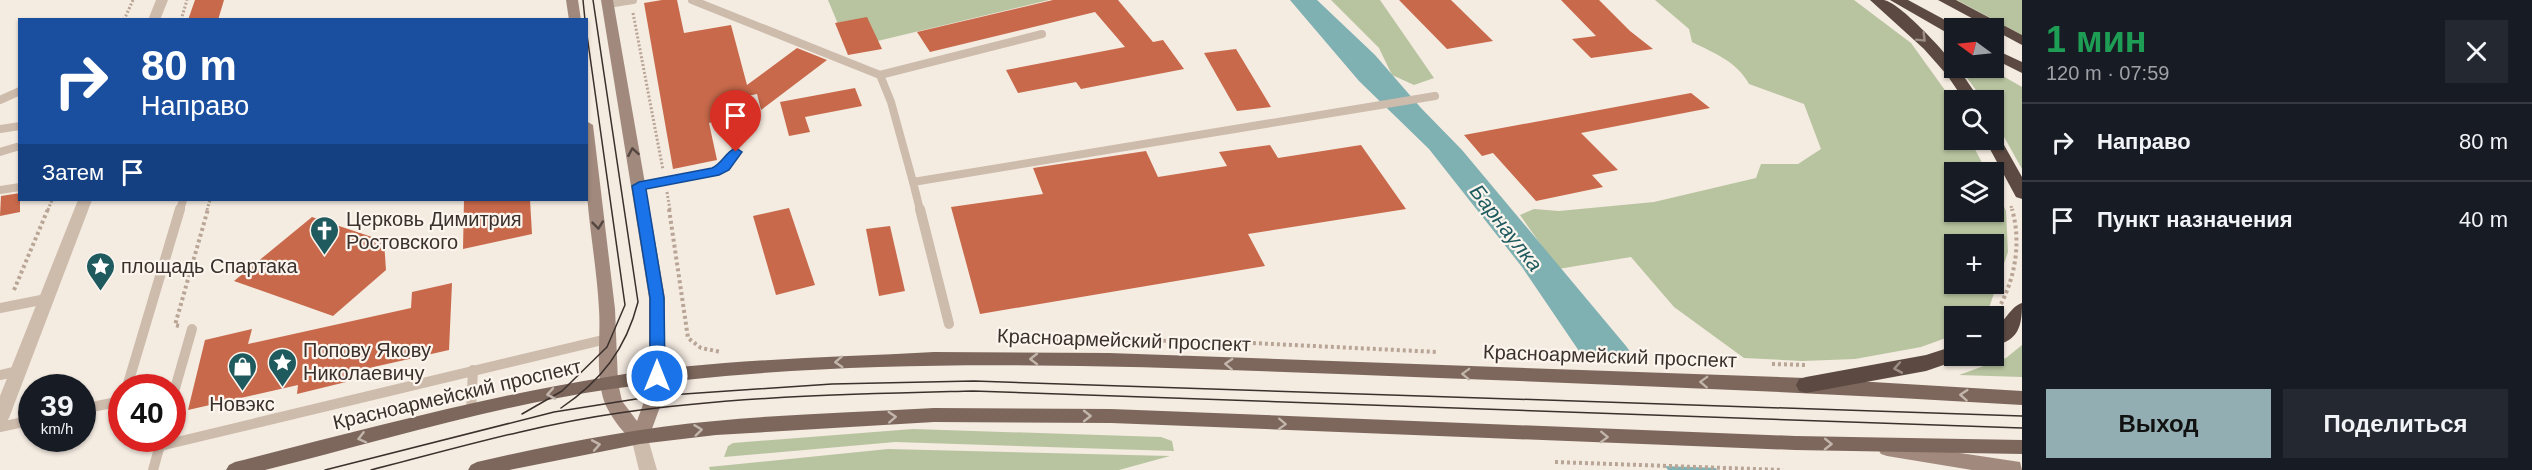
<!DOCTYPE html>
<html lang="ru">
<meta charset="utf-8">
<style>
body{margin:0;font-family:Helvetica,sans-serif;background:#242831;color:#f1f3f6;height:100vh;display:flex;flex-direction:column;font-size:22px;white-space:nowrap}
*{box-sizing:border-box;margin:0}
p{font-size:20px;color:#9ea1a6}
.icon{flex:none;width:33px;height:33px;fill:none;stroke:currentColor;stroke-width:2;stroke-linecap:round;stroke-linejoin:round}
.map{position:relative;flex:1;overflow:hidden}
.side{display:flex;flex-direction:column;background:#171b24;width:510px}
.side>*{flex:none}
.banner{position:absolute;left:18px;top:18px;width:570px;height:183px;border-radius:0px;box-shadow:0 2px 4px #0004;background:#1a4fa0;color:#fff;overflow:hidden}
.needle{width:39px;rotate:285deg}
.buttons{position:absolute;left:1944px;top:18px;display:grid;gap:12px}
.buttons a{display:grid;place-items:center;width:60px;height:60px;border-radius:0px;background:#171b24;box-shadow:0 2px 4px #0004;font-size:30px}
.speed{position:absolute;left:18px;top:374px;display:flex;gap:12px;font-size:30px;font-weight:700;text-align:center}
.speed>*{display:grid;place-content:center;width:78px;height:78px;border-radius:50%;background:#171b24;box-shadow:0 2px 4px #0004;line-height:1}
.speed small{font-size:15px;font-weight:400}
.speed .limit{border:9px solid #d22;background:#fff;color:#111}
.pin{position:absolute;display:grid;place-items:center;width:51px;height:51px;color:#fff;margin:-62px -26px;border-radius:50% 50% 50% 0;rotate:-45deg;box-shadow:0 0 6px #0007}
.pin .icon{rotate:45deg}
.me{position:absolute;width:66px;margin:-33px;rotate:0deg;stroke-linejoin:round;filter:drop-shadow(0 0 4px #0008)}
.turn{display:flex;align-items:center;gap:21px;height:126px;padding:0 24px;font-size:27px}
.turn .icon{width:78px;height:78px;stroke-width:2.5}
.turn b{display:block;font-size:42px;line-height:51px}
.then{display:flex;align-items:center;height:57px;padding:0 24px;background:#0003;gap:12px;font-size:22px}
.round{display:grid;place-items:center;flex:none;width:63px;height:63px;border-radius:0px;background:#242831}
.summary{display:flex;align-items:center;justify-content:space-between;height:102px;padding:0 24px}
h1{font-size:36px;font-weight:600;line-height:45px;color:#1e9e55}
.button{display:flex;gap:12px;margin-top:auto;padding:12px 24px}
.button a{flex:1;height:69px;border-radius:0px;background:#92aeb2;color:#111;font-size:24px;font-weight:600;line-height:69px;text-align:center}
.button a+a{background:#242831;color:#f1f3f6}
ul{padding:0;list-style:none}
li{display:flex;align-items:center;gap:18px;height:78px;padding:0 24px;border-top:2px solid #363941}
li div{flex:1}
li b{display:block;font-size:22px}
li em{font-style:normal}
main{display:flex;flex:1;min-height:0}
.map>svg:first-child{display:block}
.green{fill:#b8c4a0;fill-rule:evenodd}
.water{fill:#7fb0b2}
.pier{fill:#f4ebe1}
.building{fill:#c8694b}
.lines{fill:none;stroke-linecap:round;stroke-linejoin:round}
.path-far1{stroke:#b9a596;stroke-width:3;stroke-dasharray:2 2;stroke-linecap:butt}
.path{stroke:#b9a596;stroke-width:4;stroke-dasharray:3 3;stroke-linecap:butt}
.lane-far1{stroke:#cdbbac;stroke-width:8}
.lane{stroke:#cdbbac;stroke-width:10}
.street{fill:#cdbbac;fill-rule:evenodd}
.secondary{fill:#a18a7d;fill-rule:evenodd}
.primary{fill:#7d675c;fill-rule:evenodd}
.highway{fill:#5c4a42;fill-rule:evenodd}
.tram{stroke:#3b302b;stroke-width:1.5}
.oneway{stroke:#9c8e87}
.oneway2{stroke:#544640}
.oneway3{stroke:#c2b5ac}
.route{fill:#1a73e8;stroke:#114b97;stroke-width:1.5}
.labels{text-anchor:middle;stroke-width:4.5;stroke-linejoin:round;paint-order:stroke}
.poi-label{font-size:20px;fill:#3b302b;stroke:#fbf5ee;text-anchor:start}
.street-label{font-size:20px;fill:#3b302b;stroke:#fbf5ee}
.water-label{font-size:21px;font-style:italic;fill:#1f5a5e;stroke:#fbf5ee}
</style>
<main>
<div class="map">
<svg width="2022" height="470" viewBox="0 0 2022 470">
<rect width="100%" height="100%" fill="#f4ebe1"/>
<g class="green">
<path d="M828,0H1049L848,48Z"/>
<path d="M1331,0H1380L1434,78L1414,85L1392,75L1379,48Z"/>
<path d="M1655,0H1854L1911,43L1947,93L1954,108V140H1970L1987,172H1954V212H1994V185L2006,211L2008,252L1989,308L1978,316H1954V335L1921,347L1855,359L1802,361L1744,358L1674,307L1631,257L1558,269L1520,215L1534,209L1559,211L1654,202L1756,178L1761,164H1798L1821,149L1804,104L1749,84C1736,61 1716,54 1692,42L1689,29ZM1954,244H1994V284H1954Z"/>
<path d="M1957,0H2022V35Z"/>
<path d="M1960,68H1989L2022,87V169L1994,119V100H1983Z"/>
<path d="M2022,345V377L1959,375L2006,358Z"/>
<path d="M913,429L1161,437L1172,441L1174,451L895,442L724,457L728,446L733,443Z"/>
<path d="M888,449L1170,456L1119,470H710L709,467Z"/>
</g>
<path class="water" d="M1290,0H1317L1375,55L1421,108L1462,150L1626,346L1717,470H1668L1579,351L1522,267L1429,149L1359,81Z"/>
<path class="pier" d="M1580,358L1641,360L1719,468L1661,466Z"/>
<g class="building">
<path d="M195,0H224L218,20H188Z"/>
<path d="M662,0H677L684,33L731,25L747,85L797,48L827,60L761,110L757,94L714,103L718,121L709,123L717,160L673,169L644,3Z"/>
<path d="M1053,0H1118L1153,42L1163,40L1184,69L1081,89L1076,82L1018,93L1006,70L1125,47L1095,12L930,52L917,32Z"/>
<path d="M1399,0H1451L1493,41L1447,49Z"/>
<path d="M1561,0H1599L1630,31L1653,49L1591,58L1572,39L1596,36Z"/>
<path d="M867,17L882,49L848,55L835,23Z"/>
<path d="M1236,49L1271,107L1237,111L1204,53Z"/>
<path d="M855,88L862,106L805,117L810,132L789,136L780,102Z"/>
<path d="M1691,93L1710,108L1581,133L1618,170L1592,175L1603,187L1536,201L1493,153L1482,156L1464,135Z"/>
<path d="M1270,145L1278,158L1361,145L1406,209L1248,234L1265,266L980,314L951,207L1043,194L1033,168L1146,151L1158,177L1227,166L1219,152Z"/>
<path d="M20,193V212L0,216L1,196Z"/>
<path d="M464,200H530L532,234L463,249Z"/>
<path d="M789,208L815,285L776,295L753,216Z"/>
<path d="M312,217L384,241L386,270L333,316L234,281Z"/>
<path d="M890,226L905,291L879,296L866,229Z"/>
<path d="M452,283L449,350L347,373L346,382L297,394L298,385L188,410L205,340L252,329L248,344L411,308L412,292Z"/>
</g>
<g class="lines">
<g class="path-far1">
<path d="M633,13L663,170"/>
<path d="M124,20L133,0"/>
<path d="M181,20L187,0"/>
<path d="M667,192L670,210"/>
<path d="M2011,206L2012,210"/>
<path d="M48,210L52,200"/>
<path d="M207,210L210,200"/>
</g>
<g class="path">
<path d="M669,209L688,338L701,348L721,352"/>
<path d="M14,290L48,209"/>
<path d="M2001,304C2016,274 2021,241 2012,209"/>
<path d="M179,326L175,325L208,209"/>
<path d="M1025,340L1210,341L1438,352"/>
<path d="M1772,364L1806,365"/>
<path d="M1555,462L1783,470"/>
</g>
<g class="lane-far1">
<path d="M692,0L880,75L891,102L913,182"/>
<path d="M608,4L633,0"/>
<path d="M880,75L1042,34"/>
<path d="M0,100L20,91"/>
<path d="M0,129L20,126"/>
<path d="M0,152L20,146"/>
<path d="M639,186L715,172L724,167L736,152L729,123"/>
<path d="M0,190L20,187"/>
<path d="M180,210L183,200"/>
<path d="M920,210L913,182L1435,96"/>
</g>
<g class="lane">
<path d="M920,209L949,324"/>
<path d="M0,308L46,299"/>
<path d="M0,375L18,371"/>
<path d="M127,387L180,209"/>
<path d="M172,399L192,329"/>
<path d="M82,409L122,401"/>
<path d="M471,411L473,370"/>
<path d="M0,427L32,420"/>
<path d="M160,446L607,339"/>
<path d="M153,470L162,438"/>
</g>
<g class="street">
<path d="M156,0H168L160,20H148Z"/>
<path d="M78,200H92L9,418L6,423L0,425V396Z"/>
<path d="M640,430L646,432L657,470H639L631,437L634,432Z"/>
</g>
<g class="secondary">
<path d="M566,0H578L581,20H569Z"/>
<path d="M601,0H613L665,298L664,396L649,437L646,442C631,448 609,415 604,401C595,372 601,339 599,309C597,271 590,233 587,195C585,170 586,145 586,121L593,125L615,309L618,383L622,401L637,421L646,396L649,376V298Z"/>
<path d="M1887,442L2020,462L2022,470H1972L1887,456L1881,454L1878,449L1881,444Z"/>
</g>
<g class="primary">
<path d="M934,352L1109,353L1806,378L2022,391V405C1794,391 1566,383 1339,374C1096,365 852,355 611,389C494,406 380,441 265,470H226L229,465L235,462C359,431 482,397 607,377C715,359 825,358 934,352Z"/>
<path d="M934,408L1111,409L1795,436L2022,440V454L1795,450L1111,423L934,422L716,435L640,444L509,470H468L471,465L477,462C556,444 635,428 715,421C788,414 861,412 934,408Z"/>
</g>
<g class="highway">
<path d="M1870,0C1874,0 1880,0 1884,0C1900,3 1943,50 1954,64V68H1958L1980,100H1964L1947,75L1924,49Z"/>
<path d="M1890,0H1908L1960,28H1954V35L1949,34Z"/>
<path d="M1938,0H1956L2022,35V45Z"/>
<path d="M1994,49L2022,62V73L1994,59Z"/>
<path d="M1994,135L1999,136L2022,177V199L2016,197L1985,140H1994Z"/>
<path d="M2022,303C2022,326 2019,340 1994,346V329C2005,322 2011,306 2022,303Z"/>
<path d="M1954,346V356H1963L1961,359L1926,371L1806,393L1799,391L1796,385L1799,379L1806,377L1926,355Z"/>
</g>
<g class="tram">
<path d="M583,0L585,20"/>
<path d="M561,408C601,381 626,349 638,302L593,0"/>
<path d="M522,414L562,391L607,347L625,305L586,28"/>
<path d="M325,470L554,412L655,396L832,384L974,381L2022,416"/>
<path d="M371,470C453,449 535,425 619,413C736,396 855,394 973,391L2022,428"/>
</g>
</g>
<defs><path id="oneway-chevron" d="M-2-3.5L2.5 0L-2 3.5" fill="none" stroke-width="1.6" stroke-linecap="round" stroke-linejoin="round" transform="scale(1.5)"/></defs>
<g class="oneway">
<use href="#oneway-chevron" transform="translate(1922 38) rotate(45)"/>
<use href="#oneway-chevron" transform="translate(1898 368) rotate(170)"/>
</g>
<g class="oneway2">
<use href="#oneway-chevron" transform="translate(633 152) rotate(-100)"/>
<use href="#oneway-chevron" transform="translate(598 225) rotate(84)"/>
</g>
<g class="oneway3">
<use href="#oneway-chevron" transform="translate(1034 359) rotate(-180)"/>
<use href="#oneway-chevron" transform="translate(839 362) rotate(177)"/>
<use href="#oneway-chevron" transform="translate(1229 364) rotate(-177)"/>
<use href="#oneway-chevron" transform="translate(1466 374) rotate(-178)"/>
<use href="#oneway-chevron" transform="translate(1704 382) rotate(-178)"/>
<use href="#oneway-chevron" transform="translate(551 394) rotate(170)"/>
<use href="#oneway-chevron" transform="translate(1964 395) rotate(-176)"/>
<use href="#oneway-chevron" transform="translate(1087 416)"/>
<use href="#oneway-chevron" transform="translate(892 417) rotate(-3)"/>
<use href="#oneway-chevron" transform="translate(1282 424) rotate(2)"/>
<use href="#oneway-chevron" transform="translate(698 430) rotate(-7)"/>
<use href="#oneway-chevron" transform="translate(1604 437) rotate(2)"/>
<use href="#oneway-chevron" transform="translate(362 438) rotate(166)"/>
<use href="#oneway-chevron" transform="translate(1828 444) rotate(1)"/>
<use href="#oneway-chevron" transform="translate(596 445) rotate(-10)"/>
</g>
<path class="route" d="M736,148L742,152L729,170L719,175L646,189L664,298L665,376L663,380H652L650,376V298L632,186L639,182L712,168C722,164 726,151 736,148Z"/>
<defs>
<symbol id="church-pin" viewBox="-11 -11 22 30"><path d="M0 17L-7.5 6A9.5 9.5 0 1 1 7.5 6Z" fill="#1f5a5e" stroke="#fbf5ee"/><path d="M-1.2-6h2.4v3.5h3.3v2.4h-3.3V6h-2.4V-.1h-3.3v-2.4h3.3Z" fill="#fff"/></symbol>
<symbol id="sight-pin" viewBox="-11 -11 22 30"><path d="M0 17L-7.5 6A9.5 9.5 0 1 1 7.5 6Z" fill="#1f5a5e" stroke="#fbf5ee"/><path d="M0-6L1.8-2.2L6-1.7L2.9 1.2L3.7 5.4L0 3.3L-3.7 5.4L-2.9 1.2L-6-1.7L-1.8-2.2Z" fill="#fff"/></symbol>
<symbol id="shop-pin" viewBox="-11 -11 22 30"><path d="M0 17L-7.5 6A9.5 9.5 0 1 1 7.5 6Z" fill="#1f5a5e" stroke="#fbf5ee"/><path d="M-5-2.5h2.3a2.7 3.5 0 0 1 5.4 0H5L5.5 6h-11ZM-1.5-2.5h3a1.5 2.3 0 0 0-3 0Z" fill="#fff"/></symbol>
</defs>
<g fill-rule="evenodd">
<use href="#church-pin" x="308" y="214" width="33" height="45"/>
<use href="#sight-pin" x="84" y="250" width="33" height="45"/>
<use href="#sight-pin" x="266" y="346" width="33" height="45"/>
<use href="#shop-pin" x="226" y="350" width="33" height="45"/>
</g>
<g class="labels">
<g class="poi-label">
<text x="346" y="226">Церковь Димитрия<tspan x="346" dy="23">Ростовского</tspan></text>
<text x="121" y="273">площадь Спартака</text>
<text x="303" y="357">Попову Якову<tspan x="303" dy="23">Николаевичу</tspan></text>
<text x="242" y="411" text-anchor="middle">Новэкс</text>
</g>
<g class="street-label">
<text transform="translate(1124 340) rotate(2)" y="7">Красноармейский проспект</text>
<text transform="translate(1610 356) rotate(2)" y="7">Красноармейский проспект</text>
<text transform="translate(457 394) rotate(-13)" y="7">Красноармейский проспект</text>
</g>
<g class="water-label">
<text transform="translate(1506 228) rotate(52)" y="7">Барнаулка</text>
</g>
</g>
</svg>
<div class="buttons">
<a><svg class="needle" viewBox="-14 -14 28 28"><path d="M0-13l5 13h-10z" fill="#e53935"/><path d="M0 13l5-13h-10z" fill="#9ea1a6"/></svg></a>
<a><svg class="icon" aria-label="search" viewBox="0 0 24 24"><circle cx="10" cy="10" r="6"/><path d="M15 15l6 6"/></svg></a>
<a><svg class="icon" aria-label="layers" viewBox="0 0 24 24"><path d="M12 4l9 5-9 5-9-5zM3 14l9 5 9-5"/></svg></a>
<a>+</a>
<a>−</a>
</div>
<div class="speed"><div>39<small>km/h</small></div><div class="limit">40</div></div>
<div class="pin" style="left:736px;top:152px;background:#d93025"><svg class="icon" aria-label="arrive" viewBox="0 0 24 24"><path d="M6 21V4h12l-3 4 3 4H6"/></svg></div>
<svg class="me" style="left:657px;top:376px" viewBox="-20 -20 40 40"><circle r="17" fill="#1a73e8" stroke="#fff" stroke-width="3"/><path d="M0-11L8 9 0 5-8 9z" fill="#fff"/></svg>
<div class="banner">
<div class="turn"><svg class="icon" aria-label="right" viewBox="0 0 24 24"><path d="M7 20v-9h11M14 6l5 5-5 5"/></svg><div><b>80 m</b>Направо</div></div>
<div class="then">Затем<svg class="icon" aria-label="arrive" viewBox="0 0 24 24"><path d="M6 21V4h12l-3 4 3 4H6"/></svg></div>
</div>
</div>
<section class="side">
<div class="summary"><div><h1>1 мин</h1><p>120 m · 07:59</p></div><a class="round"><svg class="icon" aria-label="close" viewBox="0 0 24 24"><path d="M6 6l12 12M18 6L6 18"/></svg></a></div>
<ul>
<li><svg class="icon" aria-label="right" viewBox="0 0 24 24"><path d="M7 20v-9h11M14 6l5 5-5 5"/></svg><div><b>Направо</b></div><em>80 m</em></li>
<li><svg class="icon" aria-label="arrive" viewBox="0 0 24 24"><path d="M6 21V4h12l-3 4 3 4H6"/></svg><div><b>Пункт назначения</b></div><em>40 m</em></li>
</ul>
<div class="button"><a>Выход</a><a>Поделиться</a></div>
</section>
</main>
